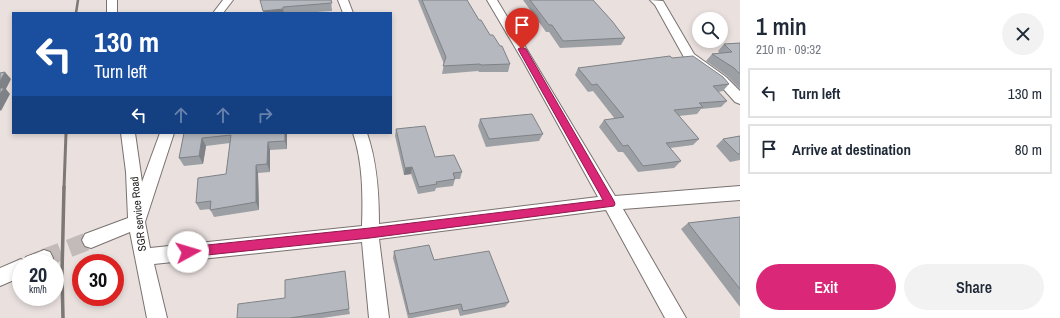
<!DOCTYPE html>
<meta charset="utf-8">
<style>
body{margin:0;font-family:"Archivo Narrow",sans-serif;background:#f2f2f3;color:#1f2937;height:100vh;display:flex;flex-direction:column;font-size:15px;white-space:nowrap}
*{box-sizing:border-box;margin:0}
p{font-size:13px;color:#747a83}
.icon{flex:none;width:22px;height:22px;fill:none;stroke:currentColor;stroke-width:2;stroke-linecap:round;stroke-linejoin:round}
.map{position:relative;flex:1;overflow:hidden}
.sheet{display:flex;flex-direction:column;background:#fff;width:320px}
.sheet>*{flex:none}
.top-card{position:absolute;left:12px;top:12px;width:380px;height:122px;border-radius:0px;box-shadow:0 2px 6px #0003;background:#1a4fa0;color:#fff;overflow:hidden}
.buttons{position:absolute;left:692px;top:12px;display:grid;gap:8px}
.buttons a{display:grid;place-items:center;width:36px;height:36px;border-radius:50%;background:#fff;box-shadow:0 2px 6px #0003;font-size:20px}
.speed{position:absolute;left:12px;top:254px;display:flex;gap:8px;font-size:20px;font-weight:700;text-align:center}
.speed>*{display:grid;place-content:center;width:52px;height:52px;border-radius:50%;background:#fff;box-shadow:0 2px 6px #0003;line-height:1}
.speed small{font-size:10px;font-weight:400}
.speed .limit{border:6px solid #d22;background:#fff;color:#111}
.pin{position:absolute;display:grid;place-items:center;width:34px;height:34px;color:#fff;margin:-41px -17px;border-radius:50% 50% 50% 0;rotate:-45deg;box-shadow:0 0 4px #0007}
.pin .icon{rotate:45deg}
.me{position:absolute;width:44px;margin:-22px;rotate:84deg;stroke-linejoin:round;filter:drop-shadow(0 0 3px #0008)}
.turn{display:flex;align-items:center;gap:14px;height:84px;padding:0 16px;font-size:18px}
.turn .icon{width:52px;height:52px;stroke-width:2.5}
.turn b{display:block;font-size:28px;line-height:34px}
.lanes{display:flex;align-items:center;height:38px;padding:0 16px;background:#0003;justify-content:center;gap:20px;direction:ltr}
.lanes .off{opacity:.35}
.round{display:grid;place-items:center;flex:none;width:42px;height:42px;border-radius:21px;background:#f2f2f3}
.overview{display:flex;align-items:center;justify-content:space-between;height:68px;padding:0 16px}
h1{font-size:24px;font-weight:600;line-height:30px}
.cta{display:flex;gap:8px;margin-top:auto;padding:8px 16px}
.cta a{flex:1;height:46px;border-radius:24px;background:#db2777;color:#fff;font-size:16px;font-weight:600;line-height:46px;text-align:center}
.cta a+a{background:#f2f2f3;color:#1f2937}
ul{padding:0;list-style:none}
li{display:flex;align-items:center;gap:12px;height:50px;margin:0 8px 6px;padding:0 8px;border:2px solid #e0e1e3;border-radius:0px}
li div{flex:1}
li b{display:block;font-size:15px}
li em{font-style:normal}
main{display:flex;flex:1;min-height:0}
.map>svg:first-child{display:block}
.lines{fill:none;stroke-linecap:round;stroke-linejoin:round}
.street-tunnel{stroke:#c2bbb9;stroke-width:18;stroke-dasharray:18 9;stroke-linecap:butt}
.street-casing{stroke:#797270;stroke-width:2}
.street{fill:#fff;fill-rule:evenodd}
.rail-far2{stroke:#7d7775;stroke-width:2.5}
.rail-far1{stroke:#7d7775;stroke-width:3}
.rail{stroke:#7d7775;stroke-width:3.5}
.wall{fill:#9c9fa4}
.shaded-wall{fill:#7f8286}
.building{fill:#b5b9bf;stroke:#7f8286}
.route{fill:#db2777;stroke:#8e194d}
.labels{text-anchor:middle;stroke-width:3;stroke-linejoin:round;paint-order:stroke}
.street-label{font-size:11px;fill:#242120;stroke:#fff}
</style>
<main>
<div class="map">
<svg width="740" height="318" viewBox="0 0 740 318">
<rect width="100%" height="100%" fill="#eae1df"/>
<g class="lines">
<path class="street-tunnel" d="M44,258L91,240"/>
<defs>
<g id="street">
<rect x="107" y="0" width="10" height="13"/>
<path d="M223,0H233L223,13H213Z"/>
<path d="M338,0H348L353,13H343Z"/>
<path d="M487,0H497L615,196L740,186V200L623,209L686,318H665L606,210L379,239L389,318H369L362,242L154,264L167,318H147L130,232L91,248L85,246L82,240L85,234L128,218L126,172L121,133H135L142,182L160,133H174L145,222L150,248L362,226C363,195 363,163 353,133H367C377,162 379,193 379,224L598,197L523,61Z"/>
<path d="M650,0L663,1L694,54L726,77L740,91V104L735,102L718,83L685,59L655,5Z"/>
<path d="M44,250L50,252L53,258L51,263H21V277L0,286V268L21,259L24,261L26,257Z"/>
</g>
</defs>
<use href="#street" class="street-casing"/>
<use href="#street" class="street"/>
<path class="rail-far2" d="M76,13L78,0"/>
<path class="rail-far1" d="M64,188L66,133"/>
<path class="rail" d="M63,318L62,274L64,187"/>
</g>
<g class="wall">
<path d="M260,0H331L332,11L301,13H264Z"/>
<path d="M418,0H467L479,20L490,35L510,64L508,72H479L478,71L442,74L444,64Z"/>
<path d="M523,0H593L625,38L621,45L560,48L549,32H546Z"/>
<path d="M740,43V89L727,76L706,61L712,54L719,53L718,51L724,44Z"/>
<path d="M672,58L729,84L723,91L718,92L727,101L721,107L701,109L697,114L679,116L699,139L693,145L670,148L681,161L674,168L638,172L623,152H618L599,127L604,120L615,119L593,91L588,92L575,75L578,68Z"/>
<path d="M480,119L543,134L539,141L486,147L478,126Z"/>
<path d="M396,129L435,157L462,172L460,179H455L453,186L436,188L435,191L418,194L411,174L404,175L395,136Z"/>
<path d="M184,133H287V149L270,150V172L258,173L259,210L214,217L210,209L200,210L196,203L226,174L230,143L206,146L203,164L184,166L179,158Z"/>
<path d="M740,136V160L730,162L716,146L723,139Z"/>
<path d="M740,217V307L681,229L688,223Z"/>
<path d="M394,251L434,260L509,302L505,307L460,316L458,309L412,318H408L393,258Z"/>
<path d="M349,309L350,314L322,318H237Z"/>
</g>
<g class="shaded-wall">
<path d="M283,9L284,13H264L263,11Z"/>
<path d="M5,72L11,79L6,89L10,94L1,111L0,110V81Z"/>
<path d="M285,133H287V149L285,141Z"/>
<path d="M202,138L206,146L203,164L199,156Z"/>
<path d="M268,142L270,150V172L267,164Z"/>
<path d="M256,165L258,173L259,210L256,202Z"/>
<path d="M412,167L411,174L404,175L405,168Z"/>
</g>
<g class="building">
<path d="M260,0H331L332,3L283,7V9L263,11Z"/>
<path d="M422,0H467L479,20H481L490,35H493L500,46H502L510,64L481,65L480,64L443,66L446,57Z"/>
<path d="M530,0H593L612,21L625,38L563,41L552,25H549Z"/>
<path d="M740,43V74L734,68L712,54L732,52L724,44Z"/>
<path d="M670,56L672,58L693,56L723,77L729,84L713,86L727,101L699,103L703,107L674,110L699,139L666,143L681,161L643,166L628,145L623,146L604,120L624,117L597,84L592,85L578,68Z"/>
<path d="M5,72L0,81V73Z"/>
<path d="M0,88H4L0,94Z"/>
<path d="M532,114L543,134L489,139L480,119Z"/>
<path d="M425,126L435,157L454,155L462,172L453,173L455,179L436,182L437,184L419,187L412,167L405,168L396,129Z"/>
<path d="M184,133H285V141L268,142L267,164L256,165V202L210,210L211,201L196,203L198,178L226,174L231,135L202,138L199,156L179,158Z"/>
<path d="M740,136V154H738L723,139Z"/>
<path d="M740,217V289L688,223Z"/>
<path d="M429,245L434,260L489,251L509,302L463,311L461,304L409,314L394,251Z"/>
<path d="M345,271L349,309L290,318H237L238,304L285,298V280Z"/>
</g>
<path class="route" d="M522,47L526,49L614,201L615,204L614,206L370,238L188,257L184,256L183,252L184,248L188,247L370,228L603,200L518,49Z"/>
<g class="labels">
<g class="street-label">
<text transform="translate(138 214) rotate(-96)" y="4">SGR service Road</text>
</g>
</g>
</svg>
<div class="buttons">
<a><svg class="icon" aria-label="search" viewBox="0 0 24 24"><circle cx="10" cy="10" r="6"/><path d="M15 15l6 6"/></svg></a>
</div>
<div class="speed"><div>20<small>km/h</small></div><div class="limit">30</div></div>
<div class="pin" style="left:522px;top:49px;background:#d93025"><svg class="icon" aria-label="arrive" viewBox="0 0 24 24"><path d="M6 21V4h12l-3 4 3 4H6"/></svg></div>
<svg class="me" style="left:188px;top:252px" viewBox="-20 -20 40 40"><circle r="19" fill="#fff"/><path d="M0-13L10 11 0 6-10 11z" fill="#db2777"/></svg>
<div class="top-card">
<div class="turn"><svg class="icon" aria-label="left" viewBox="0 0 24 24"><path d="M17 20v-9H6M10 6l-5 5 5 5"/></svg><div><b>130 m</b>Turn left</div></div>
<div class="lanes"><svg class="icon" aria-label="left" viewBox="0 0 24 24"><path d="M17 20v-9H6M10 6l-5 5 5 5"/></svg><svg class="icon off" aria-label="ahead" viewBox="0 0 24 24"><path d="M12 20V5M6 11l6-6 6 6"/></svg><svg class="icon off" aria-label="ahead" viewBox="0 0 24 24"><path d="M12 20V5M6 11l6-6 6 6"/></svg><svg class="icon off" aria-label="right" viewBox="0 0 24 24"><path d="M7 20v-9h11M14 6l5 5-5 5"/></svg></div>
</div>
</div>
<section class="sheet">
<div class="overview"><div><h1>1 min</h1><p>210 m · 09:32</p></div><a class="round"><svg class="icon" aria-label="close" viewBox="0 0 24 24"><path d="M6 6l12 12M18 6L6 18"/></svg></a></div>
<ul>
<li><svg class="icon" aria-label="left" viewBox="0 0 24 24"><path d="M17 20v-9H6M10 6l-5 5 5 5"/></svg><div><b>Turn left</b></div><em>130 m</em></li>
<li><svg class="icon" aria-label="arrive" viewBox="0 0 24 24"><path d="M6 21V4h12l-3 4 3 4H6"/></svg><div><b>Arrive at destination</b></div><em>80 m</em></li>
</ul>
<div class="cta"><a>Exit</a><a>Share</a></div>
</section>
</main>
